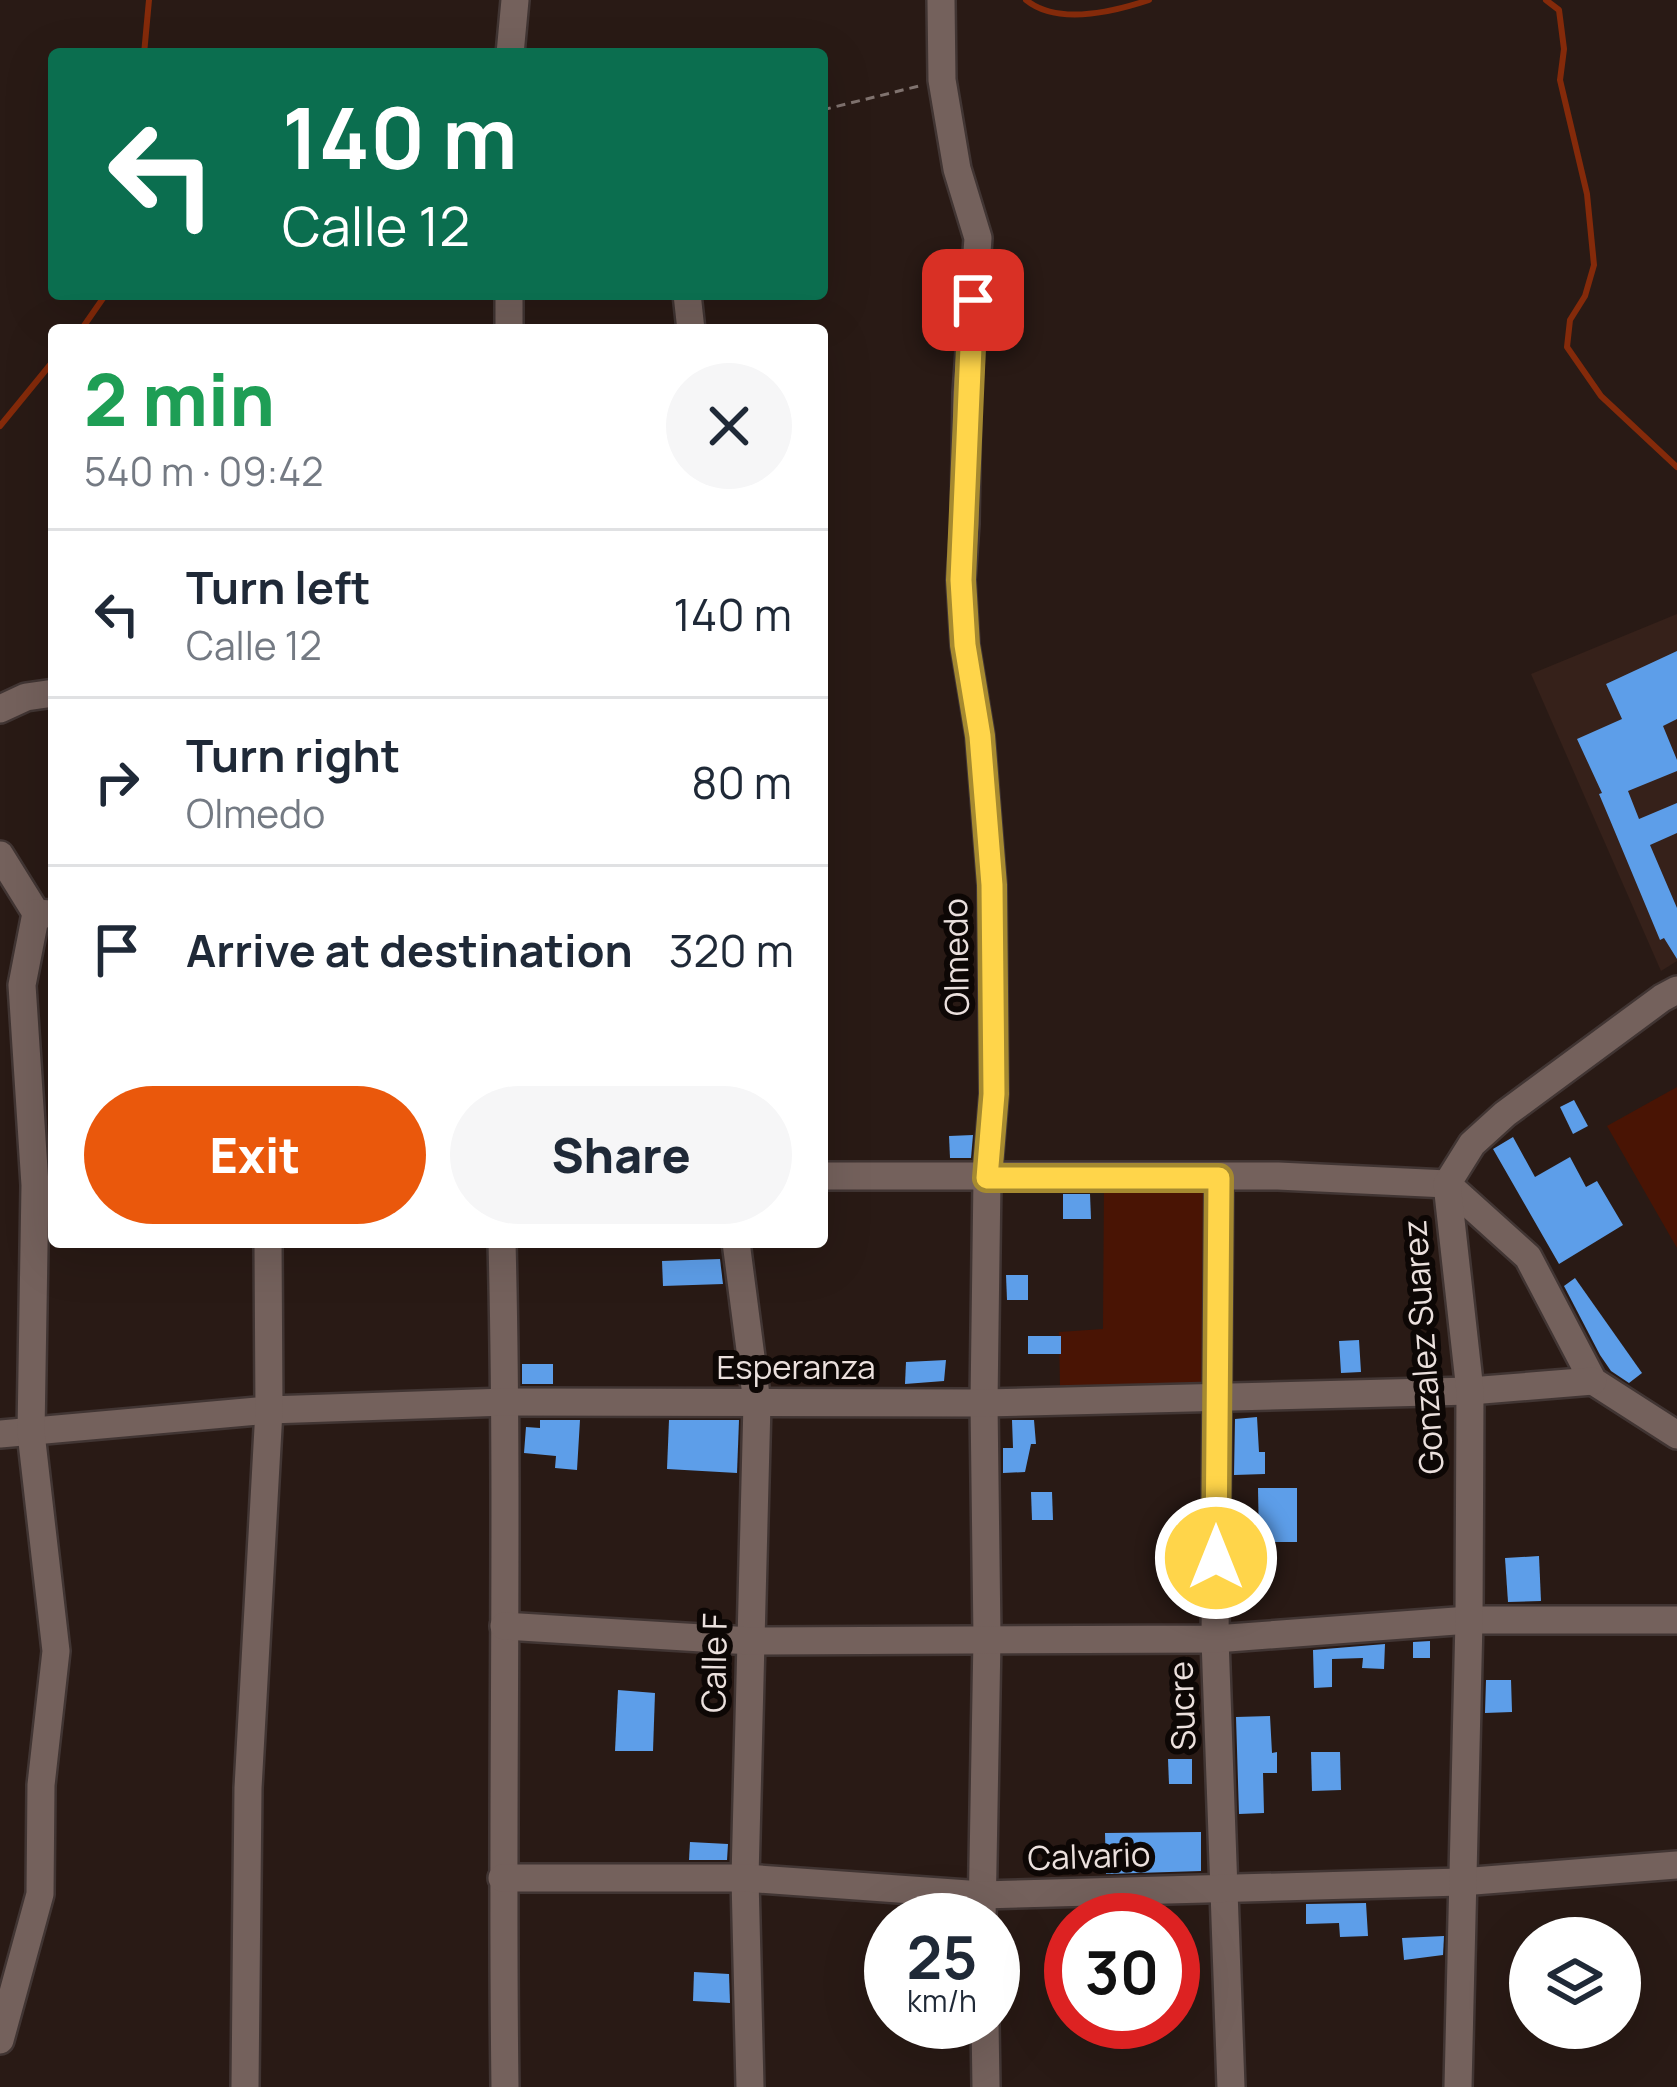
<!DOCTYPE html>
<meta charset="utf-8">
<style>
body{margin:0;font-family:Manrope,sans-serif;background:#f6f6f7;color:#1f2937;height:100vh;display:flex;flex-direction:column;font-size:45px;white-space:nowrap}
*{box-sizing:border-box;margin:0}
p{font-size:39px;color:#747a83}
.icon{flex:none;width:66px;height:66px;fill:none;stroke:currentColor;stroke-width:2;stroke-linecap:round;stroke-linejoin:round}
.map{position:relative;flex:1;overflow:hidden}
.drawer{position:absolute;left:48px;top:324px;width:780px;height:924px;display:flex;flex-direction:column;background:#fff;border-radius:12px;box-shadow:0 12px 48px #0002}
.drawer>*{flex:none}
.banner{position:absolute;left:48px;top:48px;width:780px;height:252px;border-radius:12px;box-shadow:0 12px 48px #0002;background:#0b6e4f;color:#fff;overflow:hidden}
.controls{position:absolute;left:1509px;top:1917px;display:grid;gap:24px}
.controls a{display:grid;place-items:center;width:132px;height:132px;border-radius:50%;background:#fff;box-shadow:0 12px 48px #0002;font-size:60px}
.speed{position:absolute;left:864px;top:1893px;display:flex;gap:24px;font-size:60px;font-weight:700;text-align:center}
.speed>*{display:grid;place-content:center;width:156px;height:156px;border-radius:50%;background:#fff;box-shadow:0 12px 48px #0002;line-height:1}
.speed small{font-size:30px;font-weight:400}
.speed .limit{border:18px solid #d22;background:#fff;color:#111}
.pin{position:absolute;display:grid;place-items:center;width:102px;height:102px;color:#fff;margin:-51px;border-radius:24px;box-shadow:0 6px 18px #0006}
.me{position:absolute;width:132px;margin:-66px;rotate:0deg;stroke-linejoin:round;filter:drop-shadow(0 0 9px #0008)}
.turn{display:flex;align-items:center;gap:42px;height:252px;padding:0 36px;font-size:54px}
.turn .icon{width:156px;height:156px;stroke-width:2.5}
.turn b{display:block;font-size:84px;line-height:102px}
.round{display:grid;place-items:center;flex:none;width:126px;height:126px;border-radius:63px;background:#f6f6f7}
.overview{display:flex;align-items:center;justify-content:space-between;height:204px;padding:0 36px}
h1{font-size:72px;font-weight:800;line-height:90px;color:#1e9e55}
.action{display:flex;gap:24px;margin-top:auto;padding:24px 36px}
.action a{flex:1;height:138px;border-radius:72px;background:#ea580c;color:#fff;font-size:48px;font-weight:800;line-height:138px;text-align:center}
.action a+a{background:#f6f6f7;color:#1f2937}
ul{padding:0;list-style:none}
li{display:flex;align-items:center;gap:36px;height:168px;padding:0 36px;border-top:3px solid #e0e1e3}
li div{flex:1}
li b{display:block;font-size:45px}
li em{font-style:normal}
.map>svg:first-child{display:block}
.built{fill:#36211a}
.green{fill:#491404}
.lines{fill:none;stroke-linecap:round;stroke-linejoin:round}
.stream{stroke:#842a0a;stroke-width:6}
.building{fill:#5d9ee9}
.minor-casing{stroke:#413533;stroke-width:32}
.path{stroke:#80736f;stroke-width:3;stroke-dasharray:9 6;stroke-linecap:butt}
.minor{stroke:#74615c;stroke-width:27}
.route-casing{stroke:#a68a30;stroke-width:30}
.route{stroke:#ffd54a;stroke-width:21}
.labels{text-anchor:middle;stroke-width:12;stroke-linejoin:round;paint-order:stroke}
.street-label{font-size:33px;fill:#ebe0dd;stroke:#0d0705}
</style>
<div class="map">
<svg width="1677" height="2087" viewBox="0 0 1677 2087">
<rect width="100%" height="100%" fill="#291a15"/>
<path class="built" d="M1677,614V961L1661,971L1531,674Z"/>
<g class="green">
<path d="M1677,1087V1248L1607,1126Z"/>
<path d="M1104,1183L1207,1189V1389L1060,1388L1059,1332L1103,1329Z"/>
</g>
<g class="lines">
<g class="stream">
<path d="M1026,0C1058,26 1113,12 1149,0"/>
<path d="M1546,0L1559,10L1564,49L1560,80L1587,194L1594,265L1585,296L1570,320L1567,347L1601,396L1677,467"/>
<path d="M144,54L149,0"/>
<path d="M81,330L106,294"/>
<path d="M0,426L54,360"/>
</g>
</g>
<g class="building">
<path d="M1677,651V719L1663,726L1677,760V771L1628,791L1639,819L1677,803V833L1650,845L1677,908V959L1664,938L1660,940L1610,820L1599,794L1602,793L1577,739L1622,719L1606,684Z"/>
<path d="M1574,1100L1588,1126L1573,1134L1560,1107Z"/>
<path d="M973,1135L971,1158H950L949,1136Z"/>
<path d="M1513,1137L1535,1177L1570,1157L1586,1187L1597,1181L1623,1225L1559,1264L1493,1149Z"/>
<path d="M1063,1194H1090L1091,1219H1063Z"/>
<path d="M720,1259L723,1284L663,1286L662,1261Z"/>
<path d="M1006,1275H1028V1300H1007Z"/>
<path d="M1575,1278L1642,1373L1629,1383L1611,1371L1600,1355L1564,1286Z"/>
<rect x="1028" y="1336" width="33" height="18"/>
<path d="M1359,1340L1361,1372L1341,1373L1339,1341Z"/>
<path d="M946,1360L944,1381L905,1384L906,1362Z"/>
<rect x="522" y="1364" width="31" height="20"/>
<path d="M1257,1417L1259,1452H1265V1474L1234,1475L1235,1419Z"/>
<path d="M540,1420H580L577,1470L555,1468L556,1456L524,1453L526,1427L540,1428Z"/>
<path d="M669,1420H739L737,1473L667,1469Z"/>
<path d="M1012,1420H1034L1036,1444H1031L1025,1472L1003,1473V1448H1013Z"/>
<path d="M1258,1488H1297V1542H1259Z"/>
<path d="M1031,1492H1052L1053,1520H1032Z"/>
<path d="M1539,1556L1541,1601L1508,1602L1505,1558Z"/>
<path d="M1430,1641V1658H1413V1642Z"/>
<path d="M1385,1644L1384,1669L1362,1668L1363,1658L1332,1659V1687L1314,1688L1313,1650Z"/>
<path d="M1486,1680H1511L1512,1712L1485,1713Z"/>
<path d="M618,1690L655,1693L653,1751H615Z"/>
<path d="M1270,1716L1272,1753L1277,1752V1773H1263L1264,1813L1239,1814L1236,1717Z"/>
<path d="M1311,1752H1340L1341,1790L1312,1791Z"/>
<path d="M1168,1759H1192V1784H1169Z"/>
<path d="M1201,1832V1871L1106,1874L1105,1833Z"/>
<path d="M690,1842L728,1844L727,1860H689Z"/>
<path d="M1366,1903L1368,1936L1340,1937L1339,1923L1306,1924V1904Z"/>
<path d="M1444,1936L1443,1955L1404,1960L1402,1938Z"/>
<path d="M694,1972L729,1974L730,2003L693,2001Z"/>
</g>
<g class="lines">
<defs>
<g id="minor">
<path d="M941,0L942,80L957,169L978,238L967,393L965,524L961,580L965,645L980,736L992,885L994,1094L987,1178L984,1403L987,1638L982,1920"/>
<path d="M510,54L515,0"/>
<path d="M687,294L691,330"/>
<path d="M509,330V294"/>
<path d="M0,709L26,697L54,693"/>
<path d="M0,855L36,913L50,914"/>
<path d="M822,1176H1278L1447,1184L1528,1257L1593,1381L1677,1435"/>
<path d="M1219,1178L1215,1639L1231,2087"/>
<path d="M502,1242C509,1524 501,1805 505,2087"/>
<path d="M736,1242L757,1403L745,1878L750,2087"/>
<path d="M0,1434L269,1410L506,1402L984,1403L1470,1391L1593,1381"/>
<path d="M504,1626L751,1641L1215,1639L1469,1620H1677"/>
<path d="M502,1878H745L982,1895L1461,1882L1677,1865"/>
<path d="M985,2022L986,2087"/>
<path d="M0,2040L40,1894L41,1785L56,1651L31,1433L35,1185L22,985L36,913"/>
<path d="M245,2087L248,1788L269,1410L268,1242"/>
<path d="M1458,2087L1469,1620L1470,1391L1447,1184L1472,1144L1505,1114L1662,998L1677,990"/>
</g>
</defs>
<use href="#minor" class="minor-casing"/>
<path class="path" d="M822,110L919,86"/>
<use href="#minor" class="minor"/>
</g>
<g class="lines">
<defs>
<path id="route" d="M973,300L961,580L965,645L980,736L992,885L994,1094L987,1178H1219L1216,1558"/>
</defs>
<use href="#route" class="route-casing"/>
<use href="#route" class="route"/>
</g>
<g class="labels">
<g class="street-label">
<text transform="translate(956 957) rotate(-91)" y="12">Olmedo</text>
<text transform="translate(1423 1347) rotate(-94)" y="12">Gonzalez Suarez</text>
<text x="796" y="1379">Esperanza</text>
<text transform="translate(714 1663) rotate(-89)" y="12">Calle F</text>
<text transform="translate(1182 1706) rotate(-92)" y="12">Sucre</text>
<text transform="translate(1089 1856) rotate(-2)" y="12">Calvario</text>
</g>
</g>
</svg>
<div class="controls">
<a><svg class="icon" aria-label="layers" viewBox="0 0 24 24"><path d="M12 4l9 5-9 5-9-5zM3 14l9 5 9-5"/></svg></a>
</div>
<div class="speed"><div>25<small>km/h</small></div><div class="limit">30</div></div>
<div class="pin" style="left:973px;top:300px;background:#d93025"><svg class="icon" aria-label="arrive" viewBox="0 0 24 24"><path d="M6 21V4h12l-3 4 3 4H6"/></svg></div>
<svg class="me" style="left:1216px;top:1558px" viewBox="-20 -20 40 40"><circle r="17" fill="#ffd54a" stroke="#fff" stroke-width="3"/><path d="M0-11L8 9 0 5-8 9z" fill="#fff"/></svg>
<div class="banner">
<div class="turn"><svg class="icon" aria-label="left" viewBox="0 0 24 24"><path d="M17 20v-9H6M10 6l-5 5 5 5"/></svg><div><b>140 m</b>Calle 12</div></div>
</div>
<section class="drawer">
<div class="overview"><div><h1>2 min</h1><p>540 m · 09:42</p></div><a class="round"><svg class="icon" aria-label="close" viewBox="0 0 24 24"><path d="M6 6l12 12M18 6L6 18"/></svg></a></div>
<ul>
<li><svg class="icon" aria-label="left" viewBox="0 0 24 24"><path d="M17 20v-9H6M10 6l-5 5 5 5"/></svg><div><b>Turn left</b><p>Calle 12</p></div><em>140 m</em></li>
<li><svg class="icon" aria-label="right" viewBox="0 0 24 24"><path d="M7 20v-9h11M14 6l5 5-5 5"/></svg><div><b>Turn right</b><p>Olmedo</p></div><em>80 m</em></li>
<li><svg class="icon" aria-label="arrive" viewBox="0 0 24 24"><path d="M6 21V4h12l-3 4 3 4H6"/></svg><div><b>Arrive at destination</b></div><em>320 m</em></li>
</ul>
<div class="action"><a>Exit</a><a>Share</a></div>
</section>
</div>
